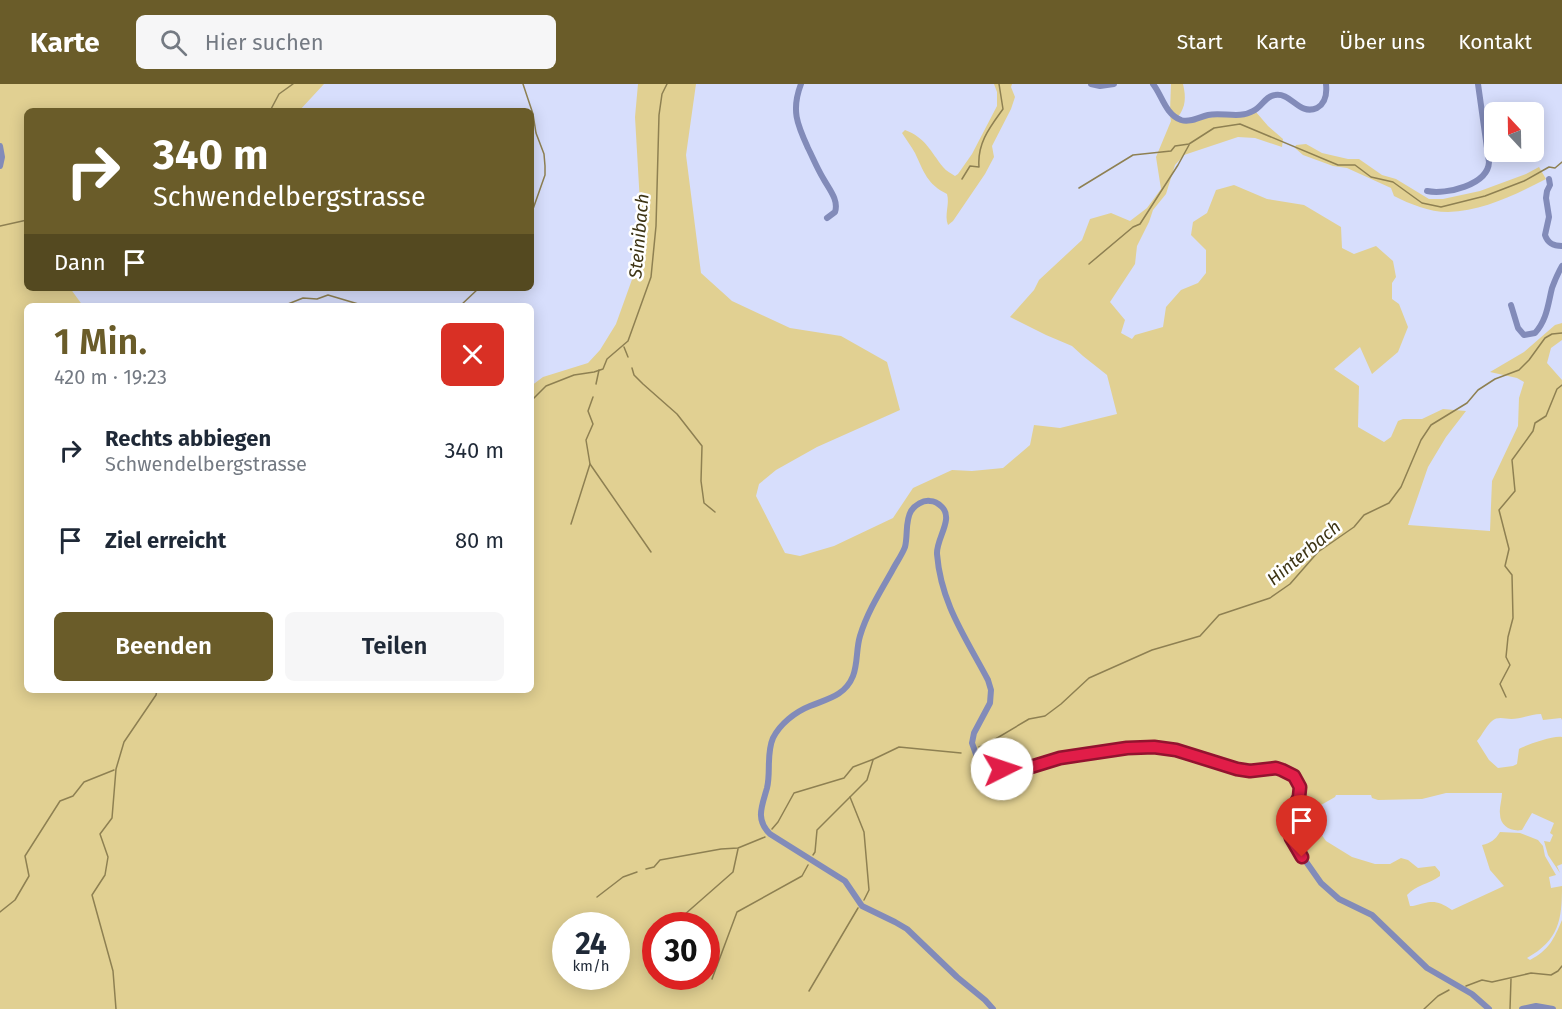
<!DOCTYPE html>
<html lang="de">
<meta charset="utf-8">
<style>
body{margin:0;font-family:"Fira Sans",sans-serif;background:#f6f6f7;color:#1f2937;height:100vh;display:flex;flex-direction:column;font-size:22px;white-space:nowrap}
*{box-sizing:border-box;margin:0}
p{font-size:20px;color:#747a83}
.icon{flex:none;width:33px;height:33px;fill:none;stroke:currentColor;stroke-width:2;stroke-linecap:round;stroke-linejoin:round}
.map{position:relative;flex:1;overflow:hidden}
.details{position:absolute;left:24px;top:219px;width:510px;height:390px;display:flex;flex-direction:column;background:#fff;border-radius:9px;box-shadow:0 3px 15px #0003}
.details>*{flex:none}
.hud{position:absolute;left:24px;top:24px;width:510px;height:183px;border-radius:9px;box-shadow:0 3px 15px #0003;background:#6a5c29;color:#fff;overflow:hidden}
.needle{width:39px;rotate:338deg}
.fabs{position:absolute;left:1484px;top:18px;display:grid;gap:12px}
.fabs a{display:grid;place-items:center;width:60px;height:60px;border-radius:9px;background:#fff;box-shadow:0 3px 15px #0003;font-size:30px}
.speed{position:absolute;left:552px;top:828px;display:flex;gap:12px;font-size:30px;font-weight:700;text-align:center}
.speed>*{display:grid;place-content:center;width:78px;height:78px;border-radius:50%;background:#fff;box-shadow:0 3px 15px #0003;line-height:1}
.speed small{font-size:15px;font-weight:400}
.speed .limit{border:9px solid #d22;background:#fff;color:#111}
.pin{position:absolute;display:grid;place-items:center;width:51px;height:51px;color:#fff;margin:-62px -26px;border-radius:50% 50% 50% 0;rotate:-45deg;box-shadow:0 0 6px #0007}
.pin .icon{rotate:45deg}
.me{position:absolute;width:66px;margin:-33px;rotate:86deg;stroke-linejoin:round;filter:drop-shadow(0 0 4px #0008)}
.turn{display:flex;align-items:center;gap:21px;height:126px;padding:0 30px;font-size:27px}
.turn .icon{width:78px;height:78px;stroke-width:2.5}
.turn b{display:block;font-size:42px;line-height:51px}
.then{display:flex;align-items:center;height:57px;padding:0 30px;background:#0003;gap:12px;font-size:22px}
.round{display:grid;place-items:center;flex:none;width:63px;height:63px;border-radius:9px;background:#f6f6f7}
.headline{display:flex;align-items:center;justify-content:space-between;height:102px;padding:0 30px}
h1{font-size:36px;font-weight:600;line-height:45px;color:#6a5c29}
.primary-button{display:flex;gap:12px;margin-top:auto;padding:12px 30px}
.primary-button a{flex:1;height:69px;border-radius:9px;background:#6a5c29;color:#fff;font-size:24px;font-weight:600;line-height:69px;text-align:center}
.primary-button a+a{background:#f6f6f7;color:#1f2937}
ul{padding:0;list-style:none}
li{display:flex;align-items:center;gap:18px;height:90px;padding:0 30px}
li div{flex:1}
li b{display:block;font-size:22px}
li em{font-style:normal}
header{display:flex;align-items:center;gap:36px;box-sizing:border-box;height:84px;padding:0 30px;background:#6a5c29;color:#fff}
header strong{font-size:28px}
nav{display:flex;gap:33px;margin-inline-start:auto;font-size:21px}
.search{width:420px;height:54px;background:#f6f6f7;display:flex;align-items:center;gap:15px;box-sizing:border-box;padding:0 21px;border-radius:9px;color:#747a83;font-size:22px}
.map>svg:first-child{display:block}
.green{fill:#e1d092;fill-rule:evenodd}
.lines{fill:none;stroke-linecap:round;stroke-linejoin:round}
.stream{stroke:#8e8052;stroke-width:1.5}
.minor{stroke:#828bb9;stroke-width:6}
.route-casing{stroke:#92132f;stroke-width:15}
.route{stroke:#e11d48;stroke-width:10}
.labels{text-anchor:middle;stroke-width:5;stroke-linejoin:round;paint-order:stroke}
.water-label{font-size:18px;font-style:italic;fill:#3d3414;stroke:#fff}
</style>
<header>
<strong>Karte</strong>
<div class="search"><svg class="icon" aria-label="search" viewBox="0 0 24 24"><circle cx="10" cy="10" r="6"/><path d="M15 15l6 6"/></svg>Hier suchen</div>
<nav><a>Start</a><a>Karte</a><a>Über uns</a><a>Kontakt</a></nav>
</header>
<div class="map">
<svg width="1562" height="925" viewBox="0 0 1562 925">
<rect width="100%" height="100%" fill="#d7defc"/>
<g class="green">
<path d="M0,0H324L299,27H27V204H70L83,222H27V606H531V302L543,293L588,279L600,266L616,240L639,176L642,154L635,33L638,0H696L686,71L701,189L732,217L790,244L841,252L887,278L900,326L817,363L776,386L759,400L756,412L785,469L800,472L834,462L893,434L913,404L952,386L972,387L1003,384L1030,361L1034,341L1060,344L1117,330L1107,291L1083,272L1072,262L1046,251L1010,233L1034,206L1039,196L1082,156L1090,135L1111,129L1130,137L1147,124L1161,105L1156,73L1171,37L1170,32L1180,37L1256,28L1268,42L1283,55L1282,63L1255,54L1238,53L1184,71L1175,81L1166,110L1153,126L1149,138L1137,162L1135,180L1110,218L1125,236L1121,249L1132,255L1135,251L1163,243L1166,223L1181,206L1198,199L1206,189V166L1191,151L1193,138L1207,129L1216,106L1234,101L1267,115L1304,121L1341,143L1342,164L1354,170L1376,162L1393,177L1396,193L1392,199V215L1399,220L1408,243L1398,268L1372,290L1360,263L1334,285L1359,302L1358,343L1384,358L1391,353L1398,337L1403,335H1422L1443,325L1466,327L1446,353L1428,383L1408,441L1490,447L1492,397L1518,342L1519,314L1524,298L1517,294L1490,288L1524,268L1555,241L1562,239V256L1551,264L1547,279L1562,296V636L1561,634L1543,636L1541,630C1531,630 1521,635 1511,635C1505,635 1498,632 1492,637C1487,641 1482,651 1477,657L1489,676L1498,684L1513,682L1517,680L1519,665C1526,661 1554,651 1562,653V780L1557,782L1560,789L1548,771L1544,757L1550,758L1553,751L1550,749L1554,739L1532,729L1522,746C1511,748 1500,742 1500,730C1499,724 1502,716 1502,709H1446L1422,715L1378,716L1372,714L1371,711H1336L1335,713L1321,721L1311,736L1326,757L1352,773L1375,780H1390L1401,774L1408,776L1418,784L1435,782L1440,788V792C1429,800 1416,801 1407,811L1410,822H1413C1431,817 1436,815 1452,826L1504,802L1490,786L1482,761C1491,759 1495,756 1500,748L1520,749L1538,756L1543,762L1545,772L1556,791L1549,793L1551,804L1562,802C1562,836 1559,856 1527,874L1530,876C1549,866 1554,855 1562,836V925H0ZM566,842H616V892H566ZM656,842H706V892H656Z"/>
<path d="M994,0H1012L1011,3L1015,13L1011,25L992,62L994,73L985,90L953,137L948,141C944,131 950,120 947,110C927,100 924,88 915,69C911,62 906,55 902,49L905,46C925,53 931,68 943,83C946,87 951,89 955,92L958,90L972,70L997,22V8Z"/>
<path d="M1171,0H1183C1186,13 1186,22 1178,33L1170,27Z"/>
<path d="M1306,60L1322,69L1348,75H1359L1382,91L1396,95L1429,115H1443L1480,107L1526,90L1539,83L1546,95C1515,111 1483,127 1448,128C1429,128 1410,120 1394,112L1391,104L1347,84L1333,82L1303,71L1295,64L1296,61Z"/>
</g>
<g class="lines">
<g class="stream">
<path d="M523,0L533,30L536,49L544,70L545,82V91L533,125V134L531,137"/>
<path d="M270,27L279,10L293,0"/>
<path d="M962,95L970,82L979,83C977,59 990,43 1003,25L999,0"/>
<path d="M1079,104L1133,71L1171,67L1175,62L1189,60L1214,44L1240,40L1338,81H1355L1371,93L1393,98L1422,119L1441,123L1485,112L1524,97L1549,83L1555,84L1562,78"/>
<path d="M0,142L27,136"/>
<path d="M1089,180L1133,143L1140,140L1178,81L1189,61"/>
<path d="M283,222L303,214L317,215L328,211L365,222"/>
<path d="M460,222L479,204"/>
<path d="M624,263L628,273"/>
<path d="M632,284L634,291L643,300L677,330L702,362L701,397L704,419L715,428"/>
<path d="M596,300L599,286"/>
<path d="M531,317L546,302L574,291L594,288L603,285L607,275L628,257L651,193L656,142L659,31L662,10L667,0"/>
<path d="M590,380L651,468"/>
<path d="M571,440L590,380L586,356L593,340L588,327L593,313"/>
<path d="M1506,613L1500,600L1510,581L1506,573L1508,553L1513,534L1512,491L1505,482L1509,465L1499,426L1515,407L1512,376L1533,347L1535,339L1546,332L1557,305L1562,301"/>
<path d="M979,663L987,660L1029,635L1045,632L1061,620L1089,594L1152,566L1200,552L1219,531L1270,514L1290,500L1318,468L1354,443L1364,431L1389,419L1401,403L1421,356L1431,341L1467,319L1478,306L1495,295L1519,286L1529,276L1545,254L1552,250L1562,249"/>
<path d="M850,713L864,748L869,806L864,816"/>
<path d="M772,745L778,738L794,709L844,694L853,683L874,675L899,663L961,669"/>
<path d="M813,771L815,768L817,746L867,696L873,676"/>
<path d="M646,785L654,783L660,776L721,765L738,764L765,753"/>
<path d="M597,813L623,793L637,788"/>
<path d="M0,828L15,816L29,792L25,772L60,717L73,712L84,698L114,686"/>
<path d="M680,842L684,831L733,788L738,765"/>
<path d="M712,895L737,828L802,792L808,781"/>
<path d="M1466,902L1482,896L1492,898L1531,889L1551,891L1558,887L1562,882"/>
<path d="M809,907L858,824"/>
<path d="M116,925L113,887L92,811L105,791L108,773L100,750L112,734L116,685L124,658L156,611L157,606"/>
<path d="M1424,925L1438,912L1449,906"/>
<path d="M1510,925L1511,895"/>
</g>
<g class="minor">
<path d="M801,0C791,26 797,40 808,64C813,74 817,84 823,94C829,105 839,116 835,128L827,134"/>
<path d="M1091,0L1100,2L1114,0"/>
<path d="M1153,0C1162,11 1165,30 1181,36C1190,39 1199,33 1208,31C1222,28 1240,35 1253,27C1262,23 1265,12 1275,11C1291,8 1299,32 1317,24C1326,19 1327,9 1326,0"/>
<path d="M0,62L2,73L0,82"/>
<path d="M1549,95L1550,101L1547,107L1546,114L1549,133L1545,151C1548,160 1554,162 1562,162"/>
<path d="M1427,107C1446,111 1488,101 1489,78L1478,0"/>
<path d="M1511,221L1518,244L1524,251L1535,249C1547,236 1548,220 1552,204C1555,196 1558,189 1562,182"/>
<path d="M993,925L985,916L957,893L907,845L895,838L862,822L845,797L770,750C755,735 762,722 767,704C771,688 766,670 773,654C780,640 795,628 810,622C827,615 845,612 853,592C858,579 856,565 860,552C867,529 880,508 892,487C896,479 902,471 905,463C908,451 905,437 911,427C915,421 923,416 930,417C935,417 939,420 942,423C954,435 936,455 937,470C941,520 966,554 988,596L991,606L990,619L974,649L972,659L977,673L987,682L1002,685L1021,686L1060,674L1127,664L1154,663L1176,666L1237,685L1250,687L1276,684L1289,689L1297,697L1300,707L1299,713L1289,736V748L1295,762L1321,799L1339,815L1372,831L1427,884L1472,910L1489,925"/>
<path d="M1522,925L1536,922L1553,925"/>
</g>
</g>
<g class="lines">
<defs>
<path id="route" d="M1002,685L1021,686L1060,674L1127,664L1154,663L1176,666L1237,685L1250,687L1276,684L1282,686L1294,692L1300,703L1299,713L1290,730L1288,741L1291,754L1302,773"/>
</defs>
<use href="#route" class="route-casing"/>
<use href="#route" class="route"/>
</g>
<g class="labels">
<g class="water-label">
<text transform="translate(639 152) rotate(-85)" y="6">Steinibach</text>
<text transform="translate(1304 469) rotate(-40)" y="6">Hinterbach</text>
</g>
</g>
</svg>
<div class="fabs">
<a><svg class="needle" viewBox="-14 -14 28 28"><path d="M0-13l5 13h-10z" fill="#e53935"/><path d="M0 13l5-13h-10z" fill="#747a83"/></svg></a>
</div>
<div class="speed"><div>24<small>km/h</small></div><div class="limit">30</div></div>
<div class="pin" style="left:1302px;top:773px;background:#d93025"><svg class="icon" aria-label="arrive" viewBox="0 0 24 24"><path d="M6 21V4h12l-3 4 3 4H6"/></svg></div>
<svg class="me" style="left:1002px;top:685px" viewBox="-20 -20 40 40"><circle r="19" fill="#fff"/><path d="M0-13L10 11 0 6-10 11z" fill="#e11d48"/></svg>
<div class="hud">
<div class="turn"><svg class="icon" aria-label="right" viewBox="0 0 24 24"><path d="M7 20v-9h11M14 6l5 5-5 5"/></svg><div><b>340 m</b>Schwendelbergstrasse</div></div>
<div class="then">Dann<svg class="icon" aria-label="arrive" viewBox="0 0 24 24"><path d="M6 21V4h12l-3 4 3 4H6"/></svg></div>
</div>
<section class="details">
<div class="headline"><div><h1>1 Min.</h1><p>420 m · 19:23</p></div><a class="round" style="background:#d93025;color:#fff"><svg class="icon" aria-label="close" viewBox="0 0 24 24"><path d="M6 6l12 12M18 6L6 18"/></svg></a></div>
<ul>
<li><svg class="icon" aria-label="right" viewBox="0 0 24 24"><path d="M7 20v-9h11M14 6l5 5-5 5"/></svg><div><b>Rechts abbiegen</b><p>Schwendelbergstrasse</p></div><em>340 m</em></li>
<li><svg class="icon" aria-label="arrive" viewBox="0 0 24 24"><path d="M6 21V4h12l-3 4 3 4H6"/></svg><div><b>Ziel erreicht</b></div><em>80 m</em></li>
</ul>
<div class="primary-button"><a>Beenden</a><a>Teilen</a></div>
</section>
</div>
